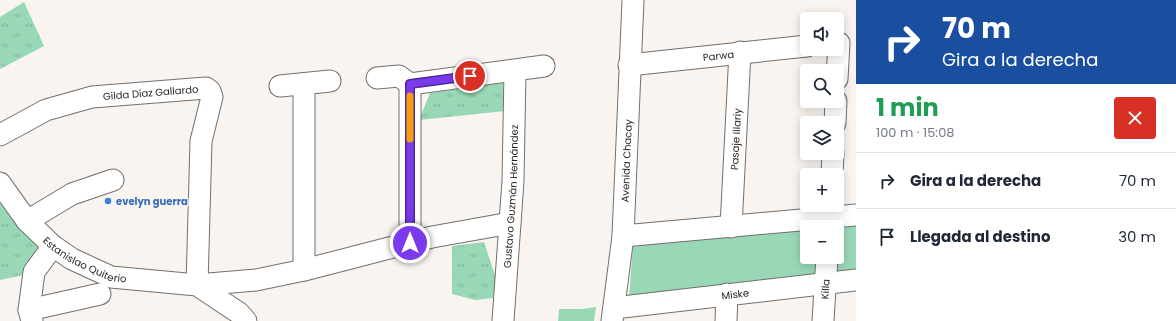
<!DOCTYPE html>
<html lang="es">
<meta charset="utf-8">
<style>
body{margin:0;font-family:Poppins,sans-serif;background:#f6f6f7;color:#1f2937;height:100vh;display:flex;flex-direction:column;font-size:15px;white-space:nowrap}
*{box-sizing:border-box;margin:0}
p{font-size:13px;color:#747a83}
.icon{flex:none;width:22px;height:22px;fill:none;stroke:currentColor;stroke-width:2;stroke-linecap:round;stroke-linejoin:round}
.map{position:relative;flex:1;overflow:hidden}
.details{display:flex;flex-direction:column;background:#fff;width:320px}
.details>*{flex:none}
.top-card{background:#1a4fa0;color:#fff;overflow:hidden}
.fabs{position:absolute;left:800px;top:12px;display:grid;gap:8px}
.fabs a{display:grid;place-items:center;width:44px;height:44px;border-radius:4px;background:#fff;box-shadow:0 2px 10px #0003;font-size:20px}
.pin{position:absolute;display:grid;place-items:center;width:34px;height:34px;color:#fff;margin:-17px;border:2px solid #fff;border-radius:50%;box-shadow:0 1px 4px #0007}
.me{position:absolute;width:44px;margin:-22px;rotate:0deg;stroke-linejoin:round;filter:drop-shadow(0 0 3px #0008)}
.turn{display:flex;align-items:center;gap:14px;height:84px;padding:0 20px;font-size:18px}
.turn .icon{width:52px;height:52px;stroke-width:2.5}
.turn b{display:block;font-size:28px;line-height:34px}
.round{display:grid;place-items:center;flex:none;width:42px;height:42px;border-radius:4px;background:#f6f6f7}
.headline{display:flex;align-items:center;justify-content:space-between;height:68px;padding:0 20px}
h1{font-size:24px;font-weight:700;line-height:30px;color:#1e9e55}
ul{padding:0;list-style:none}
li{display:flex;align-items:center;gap:12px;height:56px;padding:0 20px;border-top:1px solid #e0e1e3}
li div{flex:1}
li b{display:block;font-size:15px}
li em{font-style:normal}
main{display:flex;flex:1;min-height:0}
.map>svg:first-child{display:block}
.grass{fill:url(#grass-tufts)}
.green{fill:#98d8b6;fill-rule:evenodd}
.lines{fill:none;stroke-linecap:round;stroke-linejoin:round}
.minor-casing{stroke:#736f6b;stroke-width:23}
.minor{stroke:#fff;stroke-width:21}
.route-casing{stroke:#51269a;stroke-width:10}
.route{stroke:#7c3aed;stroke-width:7}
.slow{stroke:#f59e0b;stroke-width:7}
.shop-dot{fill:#3f7fe0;stroke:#f9f4ef;stroke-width:1.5}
.labels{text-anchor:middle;stroke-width:3;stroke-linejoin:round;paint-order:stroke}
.street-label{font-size:10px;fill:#272523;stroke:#f9f4ef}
.shop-label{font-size:10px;font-weight:bold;fill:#366cbe;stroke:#f9f4ef;text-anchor:start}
</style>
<main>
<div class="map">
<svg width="856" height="321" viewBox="0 0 856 321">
<defs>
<pattern id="grass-tufts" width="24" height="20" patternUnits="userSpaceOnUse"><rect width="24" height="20" fill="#98d8b6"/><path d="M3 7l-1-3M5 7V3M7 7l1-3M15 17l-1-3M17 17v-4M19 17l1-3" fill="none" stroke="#83b99c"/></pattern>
</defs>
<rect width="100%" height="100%" fill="#f9f4ef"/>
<g class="grass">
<path d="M24,2L44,46L0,69V17Z"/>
<path d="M503,83L505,111L419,120L430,93Z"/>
<path d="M0,202L16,223L41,249L23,275L0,280Z"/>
<path d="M484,242L496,278L493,298L475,300L452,294V246Z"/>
</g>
<g class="green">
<path d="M856,220V274L629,297L633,245ZM807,227H837V257H807Z"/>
<path d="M596,307L594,321H558L559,309H582Z"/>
</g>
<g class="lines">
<defs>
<g id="minor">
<path id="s1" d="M629,65L807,46"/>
<path d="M377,78L399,76L410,84L544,66"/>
<path d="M837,79L839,43"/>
<path d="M410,84V243"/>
<path d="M280,86L330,81"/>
<path d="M835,123L836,101"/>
<path id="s2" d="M0,135L46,110L92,97L206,88L210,91L212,97L201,141L197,285L256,280L304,270L432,237L510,223"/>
<path d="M832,175L833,153"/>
<path id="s3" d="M0,183L27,221L53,246L72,259L111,277L197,285L239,313L246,321"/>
<path d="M27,221L72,194L113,180"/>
<path id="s4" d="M731,227L740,52"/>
<path d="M623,236L856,215"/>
<path d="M304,270V84"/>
<path id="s5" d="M614,308L856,280"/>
<path d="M29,310L100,294"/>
<path d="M32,321L29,310L34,272L53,246"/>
<path id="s6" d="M503,321L513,181L515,71"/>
<path id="s7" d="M612,321L623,236L633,0"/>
<path d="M726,321L727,294"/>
<path id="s8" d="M823,321L827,257"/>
</g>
</defs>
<use href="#minor" class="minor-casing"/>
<use href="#minor" class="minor"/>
</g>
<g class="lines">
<defs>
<path id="route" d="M410,243V84L470,76"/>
</defs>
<use href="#route" class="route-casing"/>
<use href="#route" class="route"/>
<path class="slow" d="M410,96V139"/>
</g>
<circle class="shop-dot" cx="108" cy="201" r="4"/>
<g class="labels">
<g class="street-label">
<text dy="4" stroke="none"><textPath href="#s1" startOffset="90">Parwa</textPath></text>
<text dy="4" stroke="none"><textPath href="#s2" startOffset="159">Gilda Díaz Gallardo</textPath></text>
<text dy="4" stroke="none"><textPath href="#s4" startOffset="88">Pasaje Illariy</textPath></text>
<text dy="4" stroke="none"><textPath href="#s7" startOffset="161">Avenida Chacay</textPath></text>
<text dy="4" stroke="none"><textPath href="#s6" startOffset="125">Gustavo Guzmán Hernández</textPath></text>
<text dy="4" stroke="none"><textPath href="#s3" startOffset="118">Estanislao Quiterio</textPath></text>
<text dy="4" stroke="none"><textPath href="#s8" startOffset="32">Killa</textPath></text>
<text dy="4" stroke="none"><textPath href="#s5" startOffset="122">Miske</textPath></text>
</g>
<g class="shop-label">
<text x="116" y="205">evelyn guerra</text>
</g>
</g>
</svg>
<div class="fabs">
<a><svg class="icon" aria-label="sound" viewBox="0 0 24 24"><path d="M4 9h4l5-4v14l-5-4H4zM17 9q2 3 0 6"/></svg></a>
<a><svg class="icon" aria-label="search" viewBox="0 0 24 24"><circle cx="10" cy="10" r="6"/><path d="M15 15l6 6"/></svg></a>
<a><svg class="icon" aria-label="layers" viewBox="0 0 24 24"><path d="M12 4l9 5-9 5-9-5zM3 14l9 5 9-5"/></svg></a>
<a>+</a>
<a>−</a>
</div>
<div class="pin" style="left:470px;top:76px;background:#d93025"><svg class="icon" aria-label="arrive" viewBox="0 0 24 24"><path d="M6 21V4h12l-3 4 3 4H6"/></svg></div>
<svg class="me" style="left:410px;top:243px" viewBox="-20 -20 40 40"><circle r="17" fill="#7c3aed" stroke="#fff" stroke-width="3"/><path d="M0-11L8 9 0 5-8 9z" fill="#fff"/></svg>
</div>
<section class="details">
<div class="top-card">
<div class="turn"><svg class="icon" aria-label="right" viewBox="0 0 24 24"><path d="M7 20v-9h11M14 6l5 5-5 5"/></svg><div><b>70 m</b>Gira a la derecha</div></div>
</div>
<div class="headline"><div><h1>1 min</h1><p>100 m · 15:08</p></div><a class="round" style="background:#d93025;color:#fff"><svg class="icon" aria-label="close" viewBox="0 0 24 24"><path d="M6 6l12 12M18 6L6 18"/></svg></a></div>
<ul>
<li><svg class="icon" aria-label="right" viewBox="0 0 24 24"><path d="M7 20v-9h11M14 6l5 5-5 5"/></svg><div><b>Gira a la derecha</b></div><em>70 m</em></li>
<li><svg class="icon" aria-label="arrive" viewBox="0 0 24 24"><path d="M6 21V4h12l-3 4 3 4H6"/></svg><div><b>Llegada al destino</b></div><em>30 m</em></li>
</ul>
</section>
</main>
